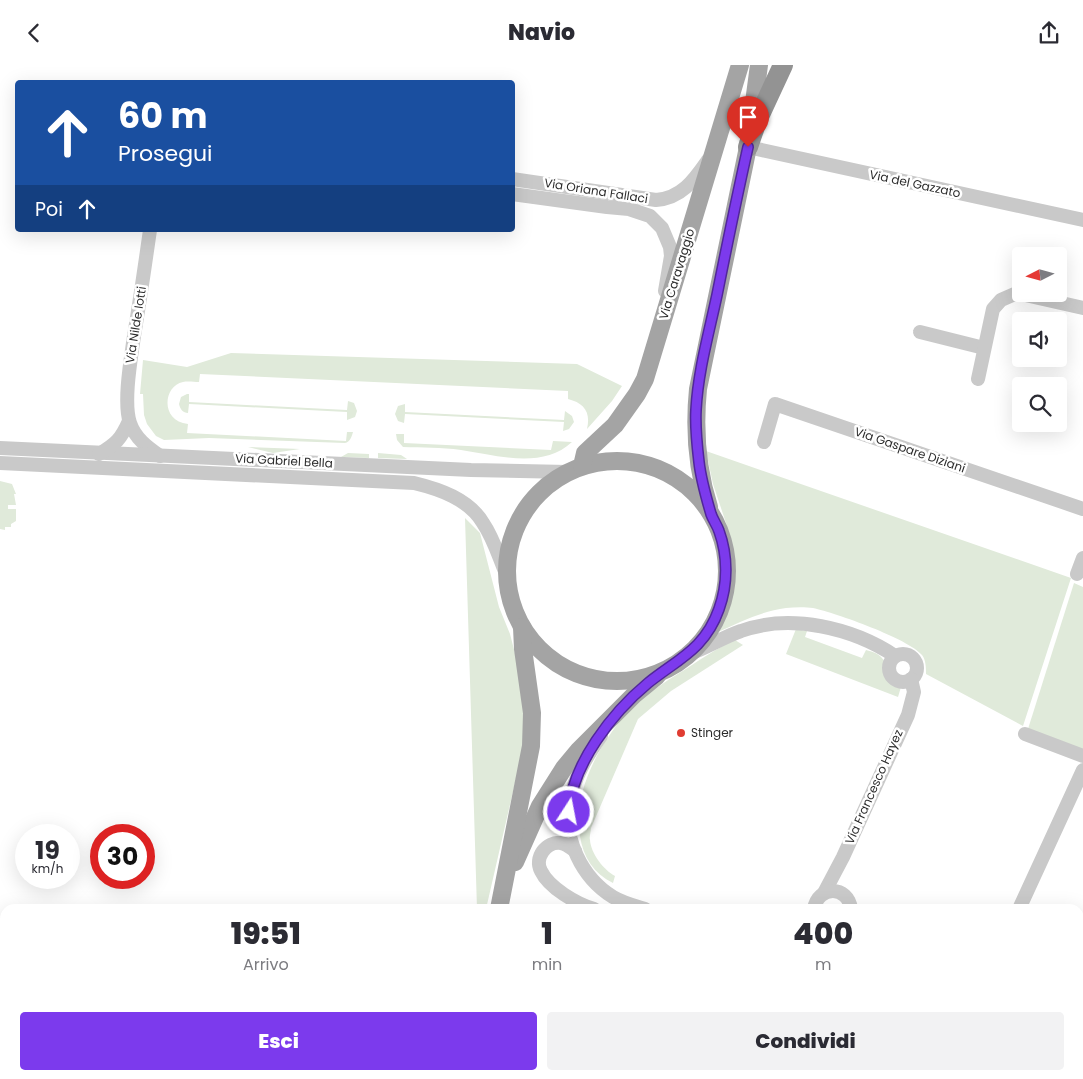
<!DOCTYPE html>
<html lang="it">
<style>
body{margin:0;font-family:Poppins,sans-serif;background:#f2f2f3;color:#2b2b33;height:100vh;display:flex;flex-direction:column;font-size:19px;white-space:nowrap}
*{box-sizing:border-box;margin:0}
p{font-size:16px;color:#7c7c81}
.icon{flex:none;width:28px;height:28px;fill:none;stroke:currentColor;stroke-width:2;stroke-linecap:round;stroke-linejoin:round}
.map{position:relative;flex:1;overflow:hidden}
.details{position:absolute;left:0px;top:839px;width:1084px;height:176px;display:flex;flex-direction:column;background:#fff;border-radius:15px 15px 0 0;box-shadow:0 5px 20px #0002}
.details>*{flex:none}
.guide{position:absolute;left:15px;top:15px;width:500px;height:152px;border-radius:5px;box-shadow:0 5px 20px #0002;background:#1a4fa0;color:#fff;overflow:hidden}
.needle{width:32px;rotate:264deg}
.tools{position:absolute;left:1012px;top:182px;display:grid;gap:10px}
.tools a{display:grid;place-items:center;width:55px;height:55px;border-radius:5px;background:#fff;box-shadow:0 5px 20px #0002;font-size:25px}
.speed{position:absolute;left:15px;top:759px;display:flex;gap:10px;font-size:25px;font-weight:700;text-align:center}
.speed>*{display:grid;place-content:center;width:65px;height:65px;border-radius:50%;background:#fff;box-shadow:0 5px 20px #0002;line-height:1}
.speed small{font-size:12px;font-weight:400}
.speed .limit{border:8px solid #d22;background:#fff;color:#111}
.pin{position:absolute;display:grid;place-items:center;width:42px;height:42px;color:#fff;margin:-51px -21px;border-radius:50% 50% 50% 0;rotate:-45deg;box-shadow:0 0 5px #0007}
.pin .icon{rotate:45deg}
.me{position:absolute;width:55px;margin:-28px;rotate:11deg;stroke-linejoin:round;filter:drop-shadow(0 0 4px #0008)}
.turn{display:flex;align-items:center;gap:18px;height:105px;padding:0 20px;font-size:22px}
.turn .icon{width:65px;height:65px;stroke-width:2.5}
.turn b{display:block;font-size:35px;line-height:42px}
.then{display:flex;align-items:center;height:48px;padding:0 20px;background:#0003;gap:10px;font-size:19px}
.eta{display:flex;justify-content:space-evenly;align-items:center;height:85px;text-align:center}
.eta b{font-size:30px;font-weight:800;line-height:35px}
.primary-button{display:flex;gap:10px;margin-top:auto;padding:10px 20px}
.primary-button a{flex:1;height:58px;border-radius:5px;background:#7c3aed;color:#fff;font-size:20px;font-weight:800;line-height:58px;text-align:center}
.primary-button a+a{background:#f2f2f3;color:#2b2b33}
header{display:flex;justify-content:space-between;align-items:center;height:65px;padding:0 20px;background:#fff;font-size:22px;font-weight:800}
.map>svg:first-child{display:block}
.green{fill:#e0eada}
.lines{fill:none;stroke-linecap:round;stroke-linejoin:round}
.minor{stroke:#c9c9c9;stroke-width:14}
.major{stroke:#a4a4a4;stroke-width:18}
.highway{stroke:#939393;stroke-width:20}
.rail-casing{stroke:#818181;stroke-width:5.5}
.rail{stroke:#fff;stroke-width:4;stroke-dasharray:11;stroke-linecap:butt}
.route-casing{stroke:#51269a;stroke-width:12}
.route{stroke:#7c3aed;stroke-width:9}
.poi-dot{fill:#e03c32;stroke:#fff;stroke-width:2}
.labels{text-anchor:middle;stroke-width:5;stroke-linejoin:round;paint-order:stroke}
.street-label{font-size:12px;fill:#2c2c2c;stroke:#fff}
.poi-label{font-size:12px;fill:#2c2c2c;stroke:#fff;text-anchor:start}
</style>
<header><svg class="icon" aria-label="back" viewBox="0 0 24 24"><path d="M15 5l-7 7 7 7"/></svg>Navio<svg class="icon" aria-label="share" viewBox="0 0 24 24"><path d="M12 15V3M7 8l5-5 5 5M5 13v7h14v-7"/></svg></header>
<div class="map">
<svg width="1083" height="1014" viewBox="0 0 1083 1014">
<rect width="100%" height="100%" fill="#fff"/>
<g class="green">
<path d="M231,288L577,299L622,321L612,336L587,364C591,347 584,338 568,334V326L200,309L199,317C194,317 188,316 183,317C163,321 160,356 188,359L187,368L346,376L347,367H353C352,371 350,377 345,378L209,373L164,375L156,371L147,359L144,350L143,329H140L143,295L187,302Z"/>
<path d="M187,329H189V337L347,345L348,336L354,338L357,346L355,352L347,355V347L189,339L188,348C183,348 180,344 179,339L181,332Z"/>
<path d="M405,339V347L564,355L565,346L572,351L574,357L569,364L563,366L564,357L405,349L404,358L398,356L395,349L398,341Z"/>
<path d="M396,369H404V378L551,385L553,376L572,377C542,405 496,390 461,385C441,382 422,383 403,382L397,375Z"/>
<path d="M248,382L300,384L273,388Z"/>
<path d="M706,386L1071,513L1023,661L926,609C926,603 926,595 922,590C909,574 836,548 813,543C806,542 795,542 786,543C762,546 740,557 718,567L732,531L736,506L726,458L713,419Z"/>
<path d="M348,388L369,389V393L341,392Z"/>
<path d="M378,388L401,390L407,394L378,393Z"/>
<path d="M0,416L12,419L16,429H14L16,440H8V444H16V456L11,459V462H5V465L0,464Z"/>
<path d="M465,453L480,468L499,542L510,569L519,604L526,642L523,683L486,844H477Z"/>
<path d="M1074,518L1083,522V685L1028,664Z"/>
<path d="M796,564L807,566L805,572L862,593L866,585C870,586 877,588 880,591C892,601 879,615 901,622L898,632L786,589Z"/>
<path d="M735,575L743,580L671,626L638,654L591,763C591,767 589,772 590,775C591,789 604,805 615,811L613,818C594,809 583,792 580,771C571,726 604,669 636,639C652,625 671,613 689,602C704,592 719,582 735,575Z"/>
<rect x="1079" y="865" width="4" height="130"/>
</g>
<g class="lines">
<g class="minor">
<path d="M748,82L1083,155"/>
<path d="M512,114L656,135C682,133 694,115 708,95"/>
<path d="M512,129L607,142L629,144L650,151L662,163L670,182L671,191L665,226"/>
<path d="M150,165C145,200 140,235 134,271C131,293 123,337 130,358C135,373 147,382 160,391"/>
<path d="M920,267L984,283"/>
<path d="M978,314L993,244L1001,235L1017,228L1083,243"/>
<path d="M764,377L775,339L1083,444"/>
<path d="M0,383L471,405L568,407"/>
<path d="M99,389C116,379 121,374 129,356"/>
<path d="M0,398L414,418C439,424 469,434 483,458C494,474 499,493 507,511"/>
<path d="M1077,509L1083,493"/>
<path d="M689,589C707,583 723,572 741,566C791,548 853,563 895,591"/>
<circle cx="903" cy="603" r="14"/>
<path d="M1025,669L1083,691"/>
<path d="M601,671C587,691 574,712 570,736C562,773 582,813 613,832C623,838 635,841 645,844"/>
<path d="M575,786C571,783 567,779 561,778C546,776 534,793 541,806C549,823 577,839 594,844"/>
<path d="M824,828L843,792L908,650L914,627L911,614"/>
<path d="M814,844C818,820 848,820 851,844"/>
<path d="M1019,844L1083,705"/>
<path d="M1079,860H1083"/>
</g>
<g class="major">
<circle cx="617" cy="506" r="110"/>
<path d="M582,401L585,388L615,360L637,329L645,314L740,0"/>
<path d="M709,442C697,404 694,364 698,324L748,82L759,0"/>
<path d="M515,797L540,741L564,703L579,685L635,629L657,611"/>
<path d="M499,844L531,681L532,648L523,584L522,562"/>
<path d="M462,1014L463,1010"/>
</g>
<path class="highway" d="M748,82L757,56L783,0"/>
<defs>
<g id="rail">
<path d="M0,989L5,990"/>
<path d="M701,1010L843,1014"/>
<path d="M937,1010L1077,1014"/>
</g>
</defs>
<use href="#rail" class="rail-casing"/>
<use href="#rail" class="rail"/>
</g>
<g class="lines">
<defs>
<path id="route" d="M569,747C571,700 613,647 648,618C678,594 705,584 719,544C728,519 728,491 719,466C717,460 713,455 711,449C706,432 701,415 699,397C697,380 695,362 696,345C698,306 709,268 717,230C727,180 737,131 748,82"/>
</defs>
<use href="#route" class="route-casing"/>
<use href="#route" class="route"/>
</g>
<circle class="poi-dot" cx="681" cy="668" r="5"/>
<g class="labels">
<g class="street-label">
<text transform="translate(915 119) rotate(12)" y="4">Via del Gazzato</text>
<text transform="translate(596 126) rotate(9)" y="4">Via Oriana Fallaci</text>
<text transform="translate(677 209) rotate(-73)" y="4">Via Caravaggio</text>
<text transform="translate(136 260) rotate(-81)" y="4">Via Nilde Iotti</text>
<text transform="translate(910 385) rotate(19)" y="4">Via Gaspare Diziani</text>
<text transform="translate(284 396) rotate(3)" y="4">Via Gabriel Bella</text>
<text transform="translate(874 722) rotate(-66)" y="4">Via Francesco Hayez</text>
</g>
<g class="poi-label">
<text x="691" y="672">Stinger</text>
</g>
</g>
</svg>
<div class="tools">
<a><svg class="needle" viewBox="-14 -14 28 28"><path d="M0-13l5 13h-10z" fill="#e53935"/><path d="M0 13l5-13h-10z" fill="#7c7c81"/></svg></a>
<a><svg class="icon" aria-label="sound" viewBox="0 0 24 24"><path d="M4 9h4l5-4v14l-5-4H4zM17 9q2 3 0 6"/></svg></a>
<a><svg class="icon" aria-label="search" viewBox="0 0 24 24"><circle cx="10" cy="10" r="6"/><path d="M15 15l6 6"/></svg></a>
</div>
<div class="speed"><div>19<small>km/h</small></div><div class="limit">30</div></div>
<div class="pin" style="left:748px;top:82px;background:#d93025"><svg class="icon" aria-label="arrive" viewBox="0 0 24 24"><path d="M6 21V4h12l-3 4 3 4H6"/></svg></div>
<svg class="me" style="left:569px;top:747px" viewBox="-20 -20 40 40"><circle r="17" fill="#7c3aed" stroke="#fff" stroke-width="3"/><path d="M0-11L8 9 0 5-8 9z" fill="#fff"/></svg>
<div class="guide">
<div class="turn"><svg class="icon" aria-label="ahead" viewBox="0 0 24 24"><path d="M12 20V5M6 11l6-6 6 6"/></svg><div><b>60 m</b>Prosegui</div></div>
<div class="then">Poi<svg class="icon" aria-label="ahead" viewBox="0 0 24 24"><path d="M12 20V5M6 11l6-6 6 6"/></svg></div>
</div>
<section class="details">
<div class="eta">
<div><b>19:51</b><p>Arrivo</p></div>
<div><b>1</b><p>min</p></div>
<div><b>400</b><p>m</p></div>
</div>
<div class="primary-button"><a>Esci</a><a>Condividi</a></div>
</section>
</div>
